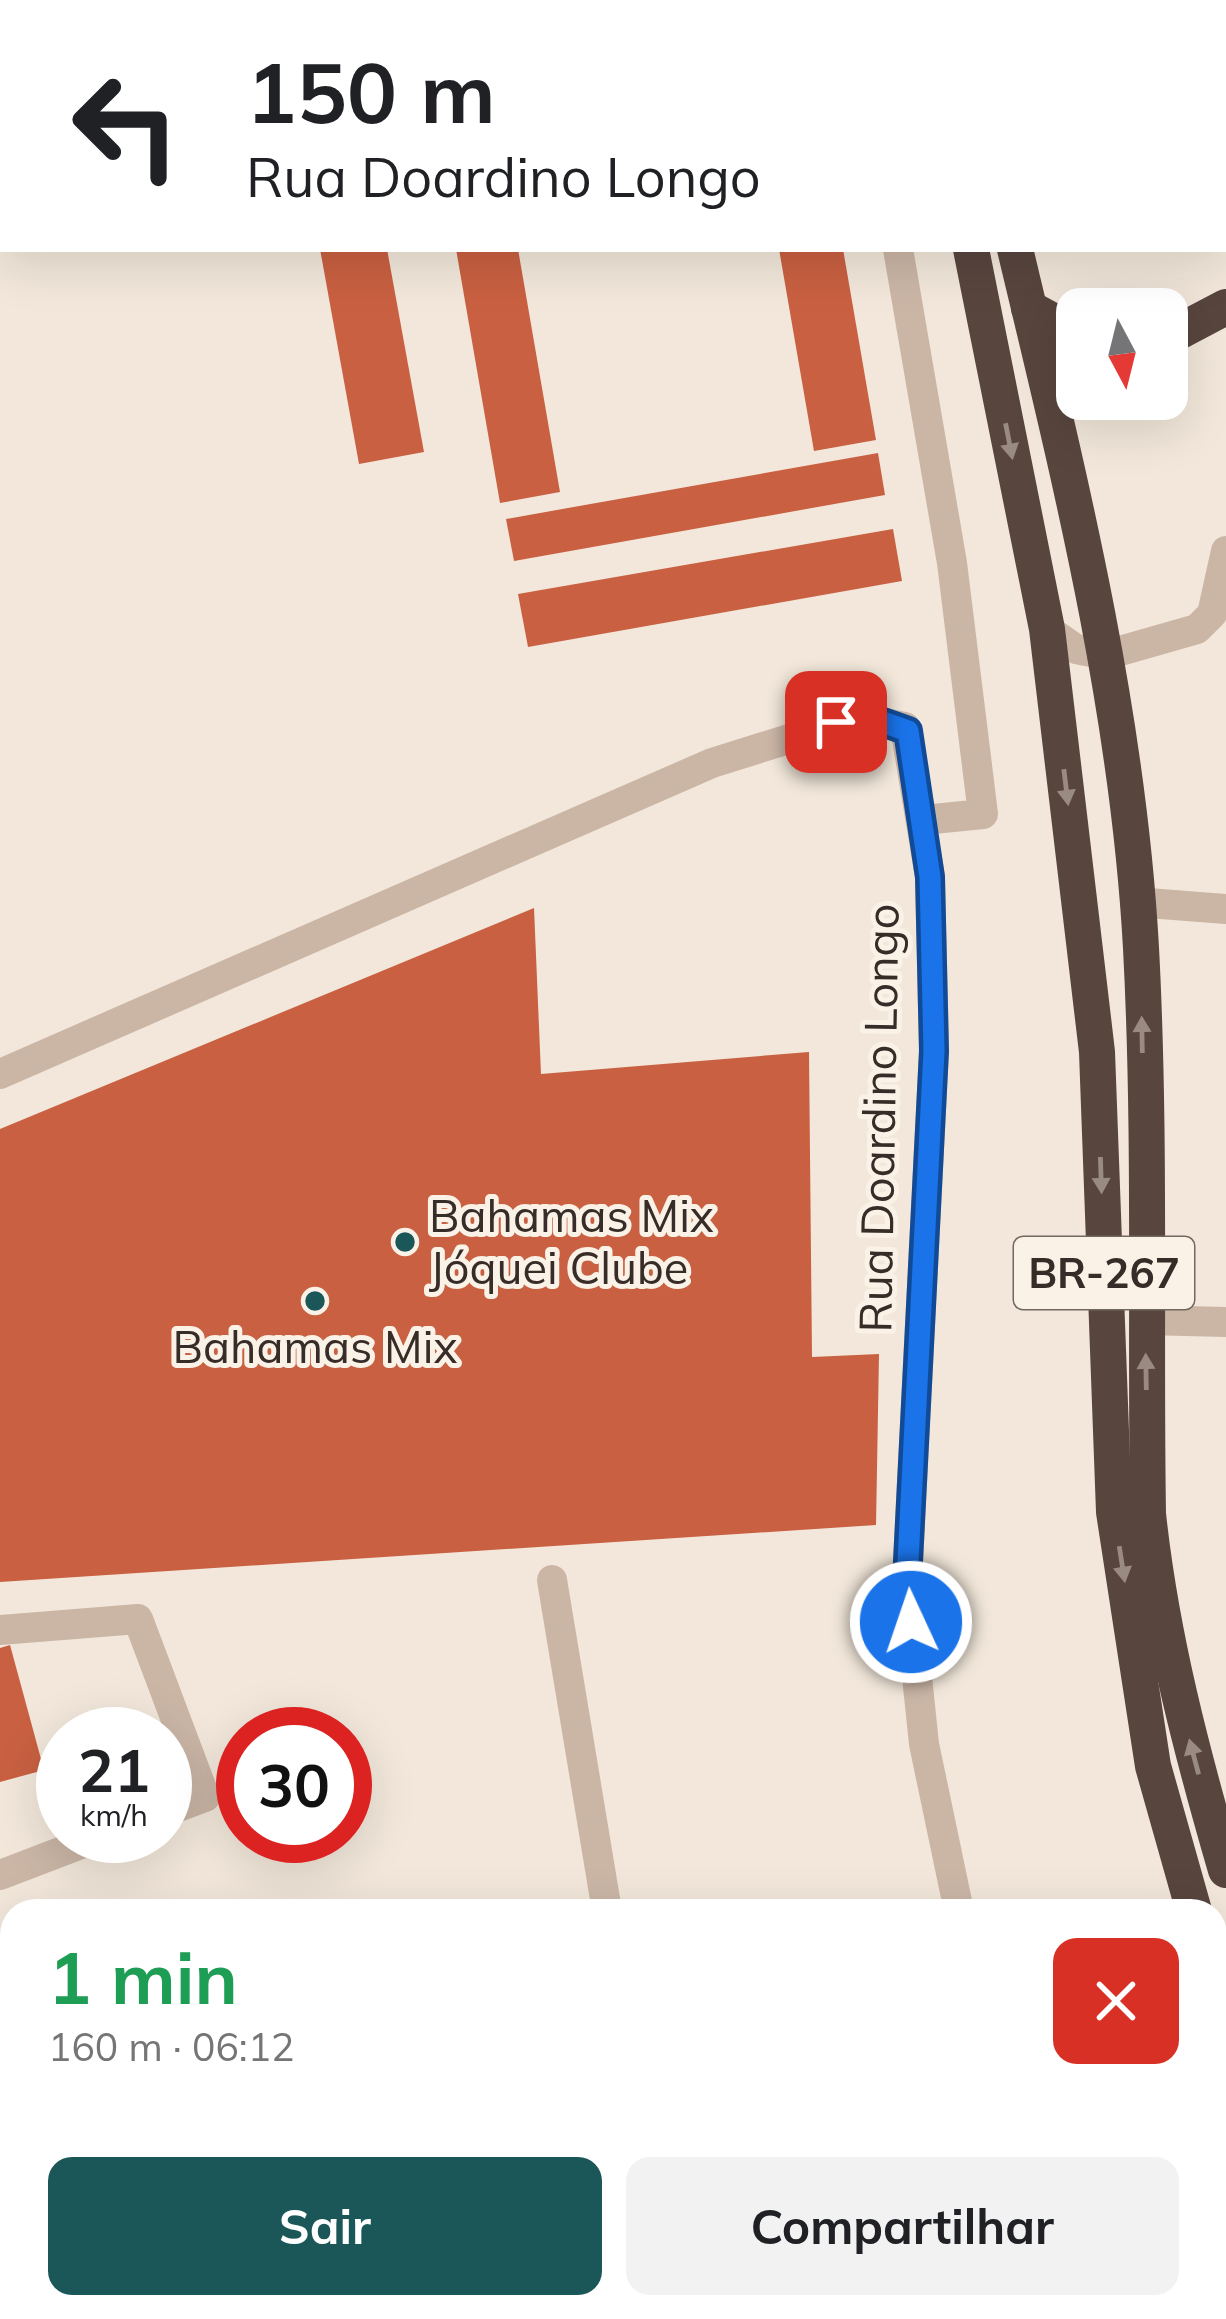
<!DOCTYPE html>
<html lang="pt">
<meta charset="utf-8">
<style>
body{margin:0;font-family:Mulish,sans-serif;background:#f2f2f2;color:#202124;height:100vh;display:flex;flex-direction:column;font-size:45px;white-space:nowrap}
*{box-sizing:border-box;margin:0}
p{font-size:39px;color:#757577}
.icon{flex:none;width:66px;height:66px;fill:none;stroke:currentColor;stroke-width:2;stroke-linecap:round;stroke-linejoin:round}
.map{position:relative;flex:1;overflow:hidden}
.drawer{position:absolute;left:0px;top:1899px;width:1227px;height:420px;display:flex;flex-direction:column;background:#fff;border-radius:36px 36px 0 0;box-shadow:0 12px 48px #0002}
.drawer>*{flex:none}
.top-card{position:absolute;left:0px;top:0px;width:1227px;height:252px;box-shadow:0 12px 48px #0002;background:#fff;color:#202124;overflow:hidden}
.needle{width:78px;rotate:173deg}
.tools{position:absolute;left:1056px;top:288px;display:grid;gap:24px}
.tools a{display:grid;place-items:center;width:132px;height:132px;border-radius:24px;background:#fff;box-shadow:0 12px 48px #0002;font-size:60px}
.speed{position:absolute;left:36px;top:1707px;display:flex;gap:24px;font-size:60px;font-weight:700;text-align:center}
.speed>*{display:grid;place-content:center;width:156px;height:156px;border-radius:50%;background:#fff;box-shadow:0 12px 48px #0002;line-height:1}
.speed small{font-size:30px;font-weight:400}
.speed .limit{border:18px solid #d22;background:#fff;color:#111}
.pin{position:absolute;display:grid;place-items:center;width:102px;height:102px;color:#fff;margin:-51px;border-radius:24px;box-shadow:0 6px 18px #0006}
.me{position:absolute;width:132px;margin:-66px;rotate:357deg;stroke-linejoin:round;filter:drop-shadow(0 0 9px #0008)}
.turn{display:flex;align-items:center;gap:42px;height:252px;padding:0 48px;font-size:54px}
.turn .icon{width:156px;height:156px;stroke-width:2.5}
.turn b{display:block;font-size:84px;line-height:102px}
.round{display:grid;place-items:center;flex:none;width:126px;height:126px;border-radius:24px;background:#f2f2f2}
.head{display:flex;align-items:center;justify-content:space-between;height:204px;padding:0 48px}
h1{font-size:72px;font-weight:700;line-height:90px;color:#1e9e55}
.primary-button{display:flex;gap:24px;margin-top:auto;padding:24px 48px}
.primary-button a{flex:1;height:138px;border-radius:24px;background:#1b5659;color:#fff;font-size:48px;font-weight:700;line-height:138px;text-align:center}
.primary-button a+a{background:#f2f2f2;color:#202124}
.map>svg:first-child{display:block}
.building{fill:#c96041}
.lines{fill:none;stroke-linecap:round;stroke-linejoin:round}
.path{stroke:#b7a090;stroke-width:8;stroke-dasharray:6 6;stroke-linecap:butt}
.minor{stroke:#cbb6a6;stroke-width:30}
.highway{stroke:#58453e;stroke-width:36}
.oneway{fill:#998a82}
.route-casing{stroke:#114b97;stroke-width:30}
.route{stroke:#1a73e8;stroke-width:21}
.poi-dot{fill:#1b5659;stroke:#faf1e7;stroke-width:4.5}
.labels{text-anchor:middle;stroke-width:10;stroke-linejoin:round;paint-order:stroke}
.shield{fill:#faf1e7;stroke:#726761;stroke-width:3}
.shield-label{font-size:42px;font-weight:bold;fill:#372c27}
.street-label{font-size:45px;fill:#372c27;stroke:#faf1e7}
.poi-label{font-size:45px;fill:#372c27;stroke:#faf1e7;text-anchor:start}
</style>
<div class="map">
<svg width="1226" height="2319" viewBox="0 0 1226 2319">
<rect width="100%" height="100%" fill="#f2e7da"/>
<g class="building">
<path d="M320,249H387L424,452L359,464Z"/>
<path d="M456,249H518L560,492L500,503Z"/>
<path d="M779,249H843L876,440L814,451Z"/>
<path d="M878,453L885,495L514,561L506,519Z"/>
<path d="M893,529L902,581L528,647L518,594Z"/>
<path d="M534,908L541,1074L809,1052L812,1357L879,1354L876,1525L0,1582V1129Z"/>
<path d="M10,1645L44,1770L0,1782V1648Z"/>
</g>
<g class="lines">
<path class="path" d="M1129,1911L1157,1906"/>
<g class="minor">
<path d="M855,0L856,3"/>
<path d="M898,249L952,563L983,814L923,820"/>
<path d="M1047,629L1076,649L1106,655L1197,629L1212,614L1226,551"/>
<path d="M1135,902L1226,909"/>
<path d="M0,1074L712,763L856,718L905,727L930,877L934,1051L907,1581L924,1744L959,1911"/>
<path d="M1145,1320L1226,1322"/>
<path d="M552,1580L607,1911"/>
<path d="M0,1630L138,1619L205,1797L165,1812"/>
<path d="M0,1875L102,1836"/>
<path d="M0,2272L12,2274"/>
<path d="M201,2307L269,2319"/>
<path d="M713,2307L717,2319"/>
<path d="M1120,2307L1127,2319"/>
<path d="M819,2319L854,2307"/>
</g>
<g class="highway">
<path d="M925,0V3"/>
<path d="M963,0L964,3"/>
<path d="M971,249L1047,629L1097,1052L1114,1512L1153,1766L1194,1911"/>
<path d="M1015,249C1070,479 1128,711 1141,948C1151,1136 1145,1326 1148,1514C1161,1636 1192,1753 1226,1870"/>
<path d="M1029,308L1077,334"/>
<path d="M1167,338L1226,307"/>
<path d="M1215,1958L1226,1984"/>
</g>
</g>
<defs><path id="oneway-solid" d="M-6-.8H1V-3.2L6.5 0L1 3.2V.8H-6Z" transform="scale(3)"/></defs>
<g class="oneway">
<use href="#oneway-solid" transform="translate(1009 441) rotate(79)"/>
<use href="#oneway-solid" transform="translate(1066 787) rotate(83)"/>
<use href="#oneway-solid" transform="translate(1142 1035) rotate(-91)"/>
<use href="#oneway-solid" transform="translate(1101 1175) rotate(88)"/>
<use href="#oneway-solid" transform="translate(1146 1372) rotate(-91)"/>
<use href="#oneway-solid" transform="translate(1122 1564) rotate(81)"/>
<use href="#oneway-solid" transform="translate(1194 1757) rotate(-105)"/>
</g>
<g class="lines">
<defs>
<path id="route" d="M836,722L874,719L908,731L930,877L934,1051L907,1581L911,1622"/>
</defs>
<use href="#route" class="route-casing"/>
<use href="#route" class="route"/>
</g>
<g class="poi-dot">
<circle cx="405" cy="1242" r="12"/>
<circle cx="315" cy="1301" r="12"/>
</g>
<g class="labels">
<rect class="shield" x="1014" y="1237" width="180" height="72" rx="9"/>
<g class="shield-label">
<text x="1104" y="1288">BR-267</text>
</g>
<g class="street-label">
<text transform="translate(879 1118) rotate(-89)" y="16">Rua Doardino Longo</text>
</g>
<g class="poi-label">
<text x="429" y="1232">Bahamas Mix<tspan x="429" dy="52">Jóquei Clube</tspan></text>
<text x="315" y="1363" text-anchor="middle">Bahamas Mix</text>
</g>
</g>
</svg>
<div class="tools">
<a><svg class="needle" viewBox="-14 -14 28 28"><path d="M0-13l5 13h-10z" fill="#e53935"/><path d="M0 13l5-13h-10z" fill="#757577"/></svg></a>
</div>
<div class="speed"><div>21<small>km/h</small></div><div class="limit">30</div></div>
<div class="pin" style="left:836px;top:722px;background:#d93025"><svg class="icon" aria-label="arrive" viewBox="0 0 24 24"><path d="M6 21V4h12l-3 4 3 4H6"/></svg></div>
<svg class="me" style="left:911px;top:1622px" viewBox="-20 -20 40 40"><circle r="17" fill="#1a73e8" stroke="#fff" stroke-width="3"/><path d="M0-11L8 9 0 5-8 9z" fill="#fff"/></svg>
<div class="top-card">
<div class="turn"><svg class="icon" aria-label="left" viewBox="0 0 24 24"><path d="M17 20v-9H6M10 6l-5 5 5 5"/></svg><div><b>150 m</b>Rua Doardino Longo</div></div>
</div>
<section class="drawer">
<div class="head"><div><h1>1 min</h1><p>160 m · 06:12</p></div><a class="round" style="background:#d93025;color:#fff"><svg class="icon" aria-label="close" viewBox="0 0 24 24"><path d="M6 6l12 12M18 6L6 18"/></svg></a></div>
<div class="primary-button"><a>Sair</a><a>Compartilhar</a></div>
</section>
</div>
